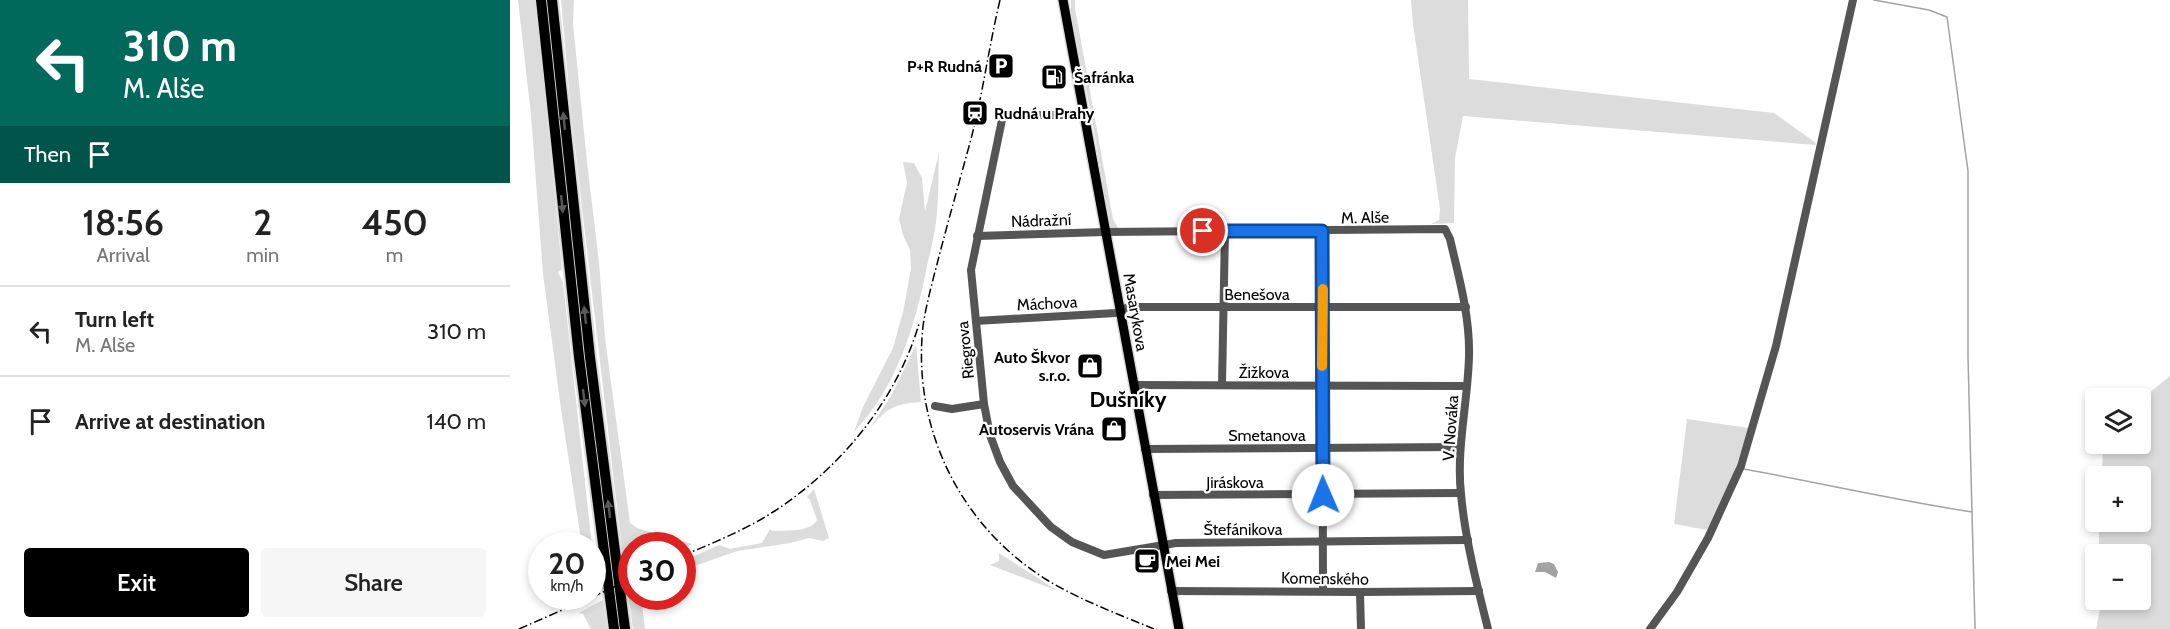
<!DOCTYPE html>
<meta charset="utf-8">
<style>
body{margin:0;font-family:Cabin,sans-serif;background:#f6f6f6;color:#222;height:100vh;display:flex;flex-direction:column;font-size:22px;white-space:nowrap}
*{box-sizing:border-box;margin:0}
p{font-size:20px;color:#767676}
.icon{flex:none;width:33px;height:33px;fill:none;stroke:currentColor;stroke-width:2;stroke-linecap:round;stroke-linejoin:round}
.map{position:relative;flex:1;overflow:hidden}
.drawer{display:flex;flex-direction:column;background:#fff;width:510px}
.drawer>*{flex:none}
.banner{background:#00695c;color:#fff;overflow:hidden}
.buttons{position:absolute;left:1575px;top:388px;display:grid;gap:12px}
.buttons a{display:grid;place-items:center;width:66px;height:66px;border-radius:6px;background:#fff;box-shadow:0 3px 9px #0003;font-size:30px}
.speed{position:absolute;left:18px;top:532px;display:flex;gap:12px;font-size:30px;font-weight:700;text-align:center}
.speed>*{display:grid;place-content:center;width:78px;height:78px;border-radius:50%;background:#fff;box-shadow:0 3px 9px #0003;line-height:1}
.speed small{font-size:15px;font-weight:400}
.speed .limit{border:9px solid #d22;background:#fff;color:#111}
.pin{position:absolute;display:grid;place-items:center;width:51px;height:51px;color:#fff;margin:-26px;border:3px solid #fff;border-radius:50%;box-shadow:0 2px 6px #0007}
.me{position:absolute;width:66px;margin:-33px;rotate:359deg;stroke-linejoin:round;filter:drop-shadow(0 0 4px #0008)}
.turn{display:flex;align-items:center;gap:21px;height:126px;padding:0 24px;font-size:27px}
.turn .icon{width:78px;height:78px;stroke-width:2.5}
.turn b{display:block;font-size:42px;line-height:51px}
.then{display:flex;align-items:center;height:57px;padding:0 24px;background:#0003;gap:12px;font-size:22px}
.eta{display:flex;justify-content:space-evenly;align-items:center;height:102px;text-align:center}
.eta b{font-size:36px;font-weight:600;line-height:42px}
.button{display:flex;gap:12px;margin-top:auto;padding:12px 24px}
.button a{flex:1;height:69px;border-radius:6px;background:#000;color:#fff;font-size:24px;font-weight:600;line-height:69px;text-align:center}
.button a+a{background:#f6f6f6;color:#222}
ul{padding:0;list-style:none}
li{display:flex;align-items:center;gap:18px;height:90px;padding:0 24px;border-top:2px solid #e0e0e0}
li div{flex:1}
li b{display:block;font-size:22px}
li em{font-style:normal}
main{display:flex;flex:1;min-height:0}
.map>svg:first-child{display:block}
.green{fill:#dcdcdc}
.water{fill:#a3a3a3}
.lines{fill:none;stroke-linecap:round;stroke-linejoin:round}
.stream{stroke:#a3a3a3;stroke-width:1.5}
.major-casing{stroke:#dbdbdb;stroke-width:12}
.highway-casing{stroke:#dbdbdb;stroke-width:14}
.minor{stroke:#555;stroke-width:8}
.major{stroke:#000;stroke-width:9}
.highway{stroke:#000;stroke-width:10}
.rail{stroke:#000;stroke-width:1.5;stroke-dasharray:9 3 1.5 3;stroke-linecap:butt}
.oneway{fill:#595959}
.route-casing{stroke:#114b97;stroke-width:15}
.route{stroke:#1a73e8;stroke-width:10}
.slow{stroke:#f59e0b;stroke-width:10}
.labels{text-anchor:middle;stroke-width:4.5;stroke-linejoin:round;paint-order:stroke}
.poi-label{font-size:16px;font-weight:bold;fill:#000;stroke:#fff;text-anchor:end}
.street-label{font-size:16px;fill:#000;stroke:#fff}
.district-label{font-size:22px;font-weight:bold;fill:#000;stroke:#fff}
</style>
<main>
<section class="drawer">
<div class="banner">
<div class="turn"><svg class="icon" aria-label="left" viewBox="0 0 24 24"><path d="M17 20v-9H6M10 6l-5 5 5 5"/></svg><div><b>310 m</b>M. Alše</div></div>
<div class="then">Then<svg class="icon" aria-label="arrive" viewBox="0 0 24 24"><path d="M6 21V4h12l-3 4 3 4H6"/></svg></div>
</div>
<div class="eta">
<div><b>18:56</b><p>Arrival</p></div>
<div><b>2</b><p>min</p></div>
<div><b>450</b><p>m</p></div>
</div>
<ul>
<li><svg class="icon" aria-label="left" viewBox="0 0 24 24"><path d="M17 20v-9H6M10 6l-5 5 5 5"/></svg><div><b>Turn left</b><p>M. Alše</p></div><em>310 m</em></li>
<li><svg class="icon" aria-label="arrive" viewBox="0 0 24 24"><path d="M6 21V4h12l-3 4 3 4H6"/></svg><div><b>Arrive at destination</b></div><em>140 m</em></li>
</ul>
<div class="button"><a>Exit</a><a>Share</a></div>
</section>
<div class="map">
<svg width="1660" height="629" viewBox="0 0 1660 629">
<rect width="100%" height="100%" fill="#fff"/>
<g class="green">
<path d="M8,0H25L52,269L48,272L53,282L82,546H72L51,409L33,274L21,115Z"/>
<path d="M51,0H64L63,24L77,162L89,262L95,338L120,523L127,528L182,544L173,549L172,546H122L121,573L115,576L61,113Z"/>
<path d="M561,0H565V8L603,219L608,228L600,229L582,119L561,14Z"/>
<path d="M901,0H958L959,79L1264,113L1306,143V145L953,116L945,158L944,223L921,224L929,220L930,209L903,24Z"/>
<path d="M429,152C428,172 429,192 427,212C426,230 421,249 417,266C405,327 387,386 344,432L353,407L383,348L393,312L401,269L400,250L393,235L389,219L397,183L393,162L404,163L412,178L415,212Z"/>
<path d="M406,345L411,402C383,404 378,408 360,428L381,396Z"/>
<path d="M1660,376V629H1586L1590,609L1589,600H1630V555H1589V522H1630V477H1592L1593,444H1630V394L1639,393Z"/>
<path d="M1177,419L1239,428L1220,484L1197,530L1164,524Z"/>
<path d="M304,489L319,538L313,541L299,538L280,543L227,551L173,570V561L209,545L220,549L252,543L260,529L262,531C275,530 300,533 307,520L300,500L297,497Z"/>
<path d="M489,553L548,591L480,565L489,561Z"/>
<path d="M121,584L122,597H133L132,604L135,629H123L117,587Z"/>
<path d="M93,600L97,629H81L73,614L69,613Z"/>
</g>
<path class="water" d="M1039,562L1044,564L1048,572L1046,578L1035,572H1025L1028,563Z"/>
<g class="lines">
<g class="stream">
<path d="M1364,0L1419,10L1437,17L1458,171V357L1465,629"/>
<path d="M1234,469C1310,483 1385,500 1462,512"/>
</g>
<defs>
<path id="major" d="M553,0L669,629"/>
<g id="highway">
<path d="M31,0L69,357L104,629"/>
<path d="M42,0L80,357L115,629"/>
</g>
</defs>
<use href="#major" class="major-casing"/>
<use href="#highway" class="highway-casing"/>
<g class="minor">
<path d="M575,115H493L461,270L474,404L480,435L490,462L503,486L541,527L562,542L594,555L666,543L958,540"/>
<path d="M812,231L813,591"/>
<path d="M467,236L595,232L935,229L940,239C949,278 960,316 959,356C958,402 946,448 951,494C955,539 967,585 978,629"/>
<path d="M466,321L606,313L618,307H956"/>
<path d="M624,385L956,386"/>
<path d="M712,385L715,231"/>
<path d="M425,406L442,409L474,404"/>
<path d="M635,449L950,447"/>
<path d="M643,495L950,493"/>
<path d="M661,591L850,592L969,591"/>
<path d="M850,592L851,629"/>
<path d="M1140,629L1167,592L1198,538L1231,466L1266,346L1343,0"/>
</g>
<use href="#major" class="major"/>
<use href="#highway" class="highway"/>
<g class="rail">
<path d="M490,0C478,50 472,101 458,150C447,190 436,229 426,268C421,287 416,306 413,326C402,428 450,526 537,580C570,600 608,614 644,629"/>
<path d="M172,556C203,543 235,530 263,512C330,469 386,401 409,324"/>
<path d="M82,597L122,579"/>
<path d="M9,629L82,597"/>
</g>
</g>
<defs><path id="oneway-solid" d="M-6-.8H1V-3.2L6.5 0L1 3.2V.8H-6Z" transform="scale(1.5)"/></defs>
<g class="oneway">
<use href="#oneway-solid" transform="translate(54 121) rotate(-96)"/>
<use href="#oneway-solid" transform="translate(52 204) rotate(84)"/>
<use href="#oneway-solid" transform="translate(75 315) rotate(-96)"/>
<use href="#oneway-solid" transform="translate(74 398) rotate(83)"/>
<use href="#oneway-solid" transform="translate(99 509) rotate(-97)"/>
</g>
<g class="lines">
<defs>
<path id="route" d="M693,231H812L813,495"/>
</defs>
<use href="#route" class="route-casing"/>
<use href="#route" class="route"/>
<path class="slow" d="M812,366L813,289"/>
</g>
<defs>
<symbol id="parking-square" viewBox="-11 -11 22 22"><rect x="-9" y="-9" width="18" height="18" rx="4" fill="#000" stroke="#fff"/><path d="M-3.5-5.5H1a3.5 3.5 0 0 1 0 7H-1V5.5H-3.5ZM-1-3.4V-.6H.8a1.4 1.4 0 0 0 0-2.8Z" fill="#fff"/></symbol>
<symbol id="fuel-square" viewBox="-11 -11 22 22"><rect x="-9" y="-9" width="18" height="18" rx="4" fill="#000" stroke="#fff"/><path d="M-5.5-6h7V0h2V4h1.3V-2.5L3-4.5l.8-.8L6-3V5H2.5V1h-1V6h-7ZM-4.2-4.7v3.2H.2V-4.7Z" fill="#fff"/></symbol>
<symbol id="station-square" viewBox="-11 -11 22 22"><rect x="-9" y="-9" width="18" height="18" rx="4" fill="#000" stroke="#fff"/><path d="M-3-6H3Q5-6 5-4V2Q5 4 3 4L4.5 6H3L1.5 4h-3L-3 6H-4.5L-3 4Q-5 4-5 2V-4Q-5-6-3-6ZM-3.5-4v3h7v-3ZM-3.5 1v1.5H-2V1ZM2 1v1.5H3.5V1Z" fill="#fff"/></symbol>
<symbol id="shop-square" viewBox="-11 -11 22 22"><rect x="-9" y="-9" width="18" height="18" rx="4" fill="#000" stroke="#fff"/><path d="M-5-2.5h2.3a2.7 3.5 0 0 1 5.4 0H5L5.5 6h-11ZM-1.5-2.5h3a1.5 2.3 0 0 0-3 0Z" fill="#fff"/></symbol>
<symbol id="cafe-square" viewBox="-11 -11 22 22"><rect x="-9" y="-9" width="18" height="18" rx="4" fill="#000" stroke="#fff"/><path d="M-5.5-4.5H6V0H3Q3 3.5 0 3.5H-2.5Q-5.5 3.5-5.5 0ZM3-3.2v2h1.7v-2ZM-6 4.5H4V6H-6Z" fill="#fff"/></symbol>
</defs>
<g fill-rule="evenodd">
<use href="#parking-square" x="476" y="51" width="30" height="30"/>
<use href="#fuel-square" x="529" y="62" width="30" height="30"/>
<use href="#station-square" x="450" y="98" width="30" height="30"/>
<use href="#shop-square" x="565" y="351" width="30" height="30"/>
<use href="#shop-square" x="589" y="414" width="30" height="30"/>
<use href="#cafe-square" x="622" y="546" width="30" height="30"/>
</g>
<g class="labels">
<g class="poi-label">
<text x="472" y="72">P+R Rudná</text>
<text x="564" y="83" text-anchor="start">Šafránka</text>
<text x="484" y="119" text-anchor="start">Rudná u Prahy</text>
<text x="560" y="363">Auto Škvor<tspan x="560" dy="18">s.r.o.</tspan></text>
<text x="584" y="435">Autoservis Vrána</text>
<text x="656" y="567" text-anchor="start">Mei Mei</text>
</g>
<g class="street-label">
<text transform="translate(855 217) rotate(-1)" y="6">M. Alše</text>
<text transform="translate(531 220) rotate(-2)" y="6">Nádražní</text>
<text x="747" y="300">Benešova</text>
<text transform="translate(537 303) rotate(-3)" y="6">Máchova</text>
<text transform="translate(626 312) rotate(80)" y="6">Masarykova</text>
<text transform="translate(455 350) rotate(-96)" y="6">Riegrova</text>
<text x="754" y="378">Žižkova</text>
<text transform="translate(940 428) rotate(-86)" y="6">V. Nováka</text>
<text x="757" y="441">Smetanova</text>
<text x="725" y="488">Jiráskova</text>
<text x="733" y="535">Štefánikova</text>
<text transform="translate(815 578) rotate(1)" y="6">Komenského</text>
</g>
<g class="district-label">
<text x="618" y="407">Dušníky</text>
</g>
</g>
</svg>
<div class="buttons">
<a><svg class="icon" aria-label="layers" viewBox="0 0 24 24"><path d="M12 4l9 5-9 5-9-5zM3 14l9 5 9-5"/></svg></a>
<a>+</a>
<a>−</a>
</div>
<div class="speed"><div>20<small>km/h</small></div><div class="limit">30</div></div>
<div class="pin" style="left:693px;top:231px;background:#d93025"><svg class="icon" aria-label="arrive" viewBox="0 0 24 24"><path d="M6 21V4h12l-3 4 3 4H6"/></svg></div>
<svg class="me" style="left:813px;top:495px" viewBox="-20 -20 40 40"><circle r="19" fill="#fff"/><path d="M0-13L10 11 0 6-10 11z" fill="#1a73e8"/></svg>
</div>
</main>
